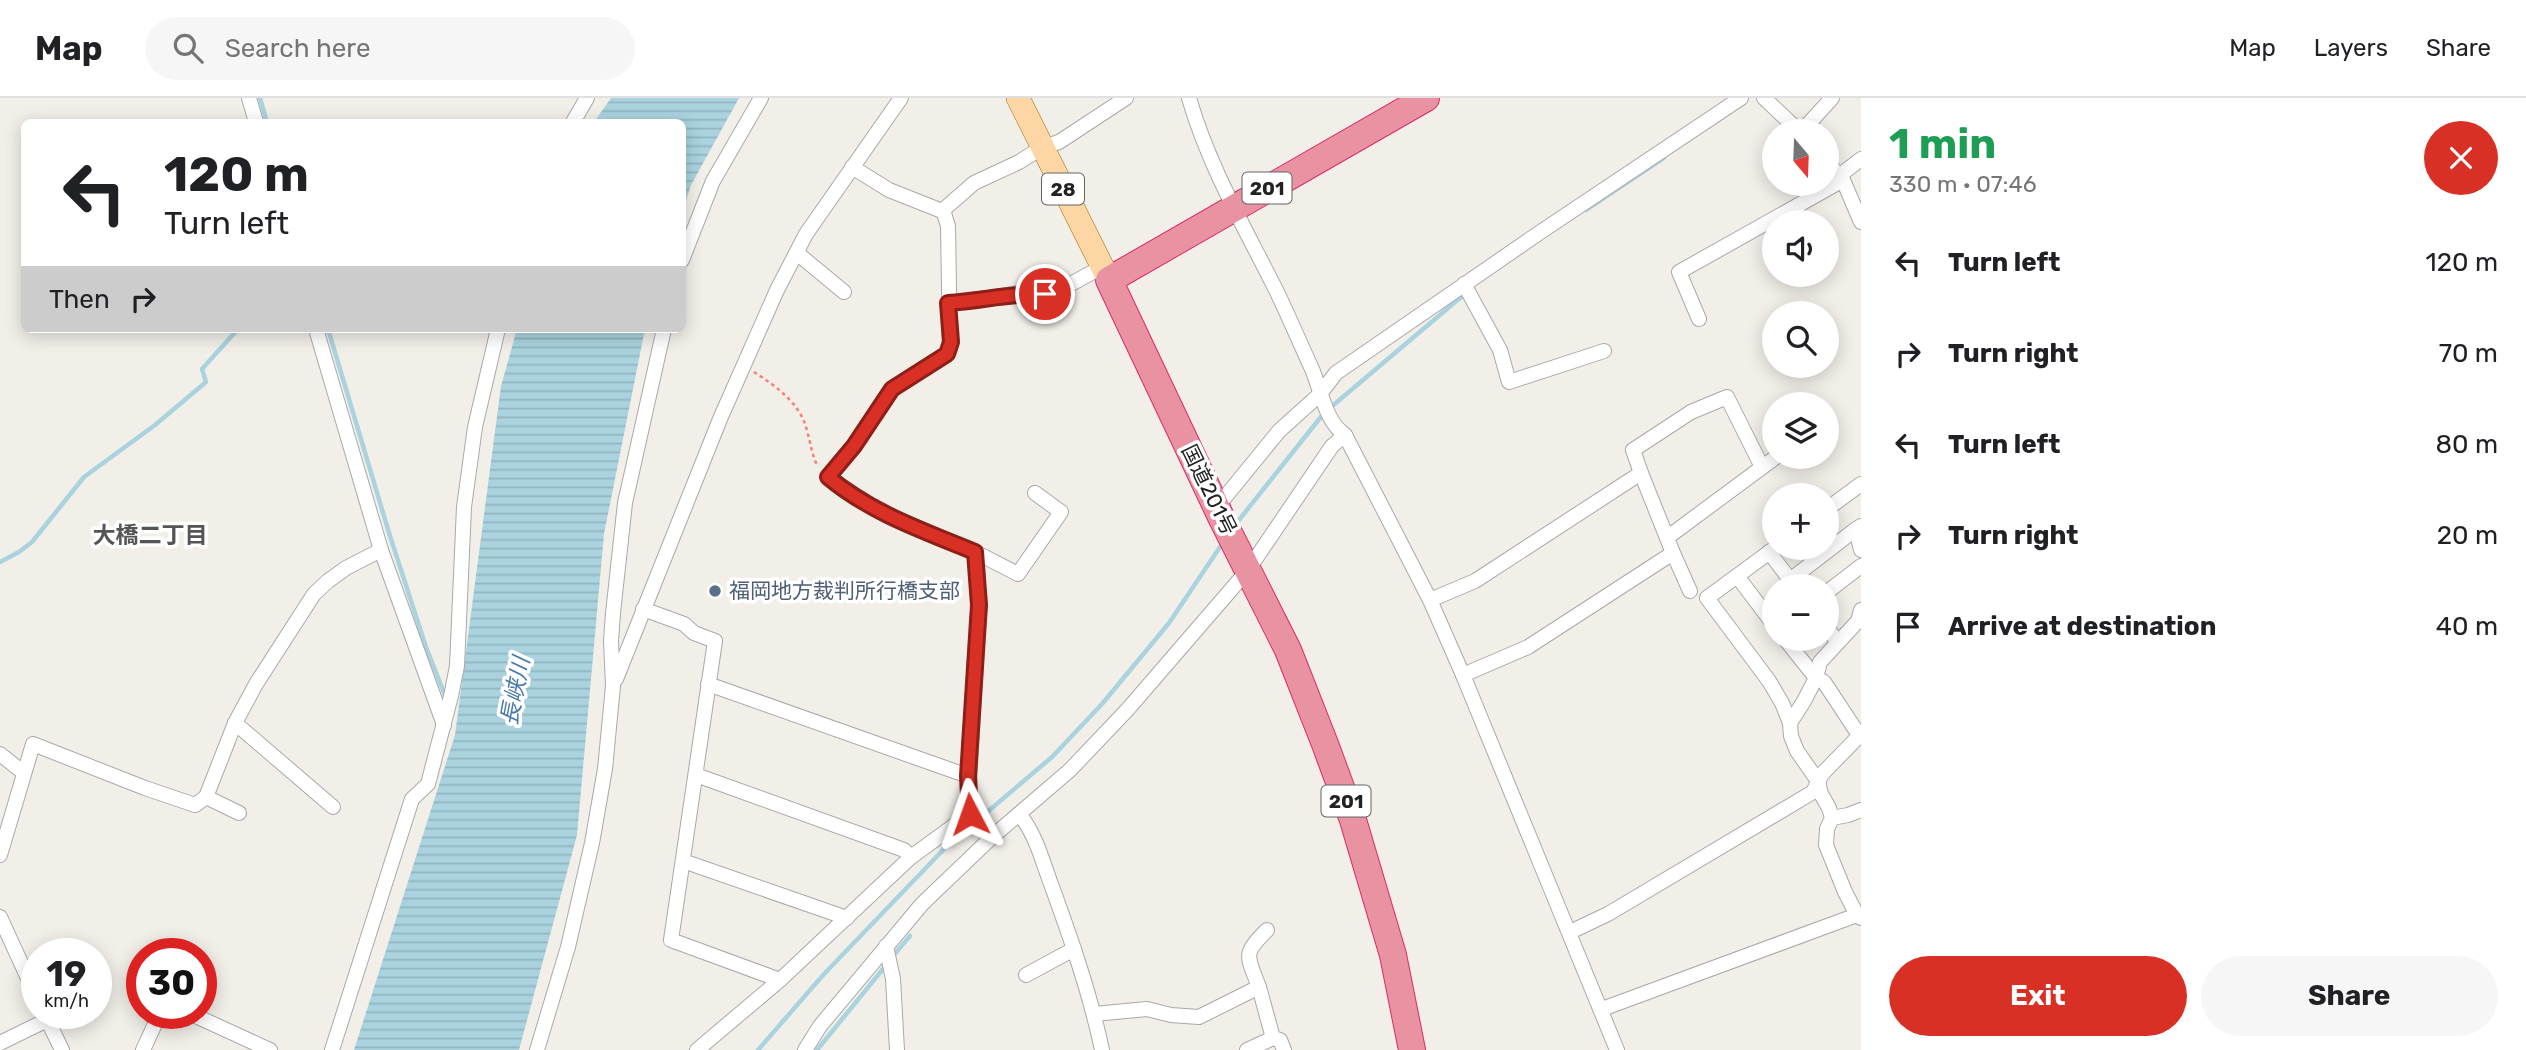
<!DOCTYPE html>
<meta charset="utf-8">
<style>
body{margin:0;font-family:Rubik,"Noto Sans JP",sans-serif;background:#f6f6f6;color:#202124;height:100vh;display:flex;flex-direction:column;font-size:26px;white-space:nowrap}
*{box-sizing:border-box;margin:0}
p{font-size:23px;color:#757577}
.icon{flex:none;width:38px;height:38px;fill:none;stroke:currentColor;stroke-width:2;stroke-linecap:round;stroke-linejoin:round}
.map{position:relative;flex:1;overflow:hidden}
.panel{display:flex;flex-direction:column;background:#fff;width:665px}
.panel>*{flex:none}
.hud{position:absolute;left:21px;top:21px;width:665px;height:214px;border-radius:10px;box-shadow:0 4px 18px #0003;background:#fff;color:#202124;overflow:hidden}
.needle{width:46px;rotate:161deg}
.tools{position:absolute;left:1762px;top:21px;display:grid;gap:14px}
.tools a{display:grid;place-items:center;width:77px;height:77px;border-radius:50%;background:#fff;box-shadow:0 4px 18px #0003;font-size:35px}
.speed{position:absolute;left:21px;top:840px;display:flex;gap:14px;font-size:35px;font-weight:700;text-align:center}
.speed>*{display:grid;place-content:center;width:91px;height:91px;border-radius:50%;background:#fff;box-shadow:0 4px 18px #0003;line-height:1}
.speed small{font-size:18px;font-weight:400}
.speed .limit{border:10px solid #d22;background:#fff;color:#111}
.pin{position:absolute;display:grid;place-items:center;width:60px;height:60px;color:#fff;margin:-30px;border:4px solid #fff;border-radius:50%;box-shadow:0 2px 7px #0007}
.me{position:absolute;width:77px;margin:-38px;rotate:356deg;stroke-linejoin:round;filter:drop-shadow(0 0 5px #0008)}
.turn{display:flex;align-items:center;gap:24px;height:147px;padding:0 28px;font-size:32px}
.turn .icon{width:91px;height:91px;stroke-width:2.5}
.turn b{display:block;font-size:49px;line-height:60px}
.then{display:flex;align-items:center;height:66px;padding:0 28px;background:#0003;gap:14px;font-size:26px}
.round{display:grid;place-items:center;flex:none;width:74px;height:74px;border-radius:37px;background:#f6f6f6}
.summary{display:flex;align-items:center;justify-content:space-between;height:119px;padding:0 28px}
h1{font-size:42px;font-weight:700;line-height:52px;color:#1e9e55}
.primary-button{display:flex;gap:14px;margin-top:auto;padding:14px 28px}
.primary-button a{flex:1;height:80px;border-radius:42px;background:#d93025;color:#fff;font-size:28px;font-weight:700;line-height:80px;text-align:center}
.primary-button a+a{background:#f6f6f6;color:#202124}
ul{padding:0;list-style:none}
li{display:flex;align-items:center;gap:21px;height:91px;padding:0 28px}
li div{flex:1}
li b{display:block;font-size:26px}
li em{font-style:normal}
header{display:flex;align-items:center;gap:42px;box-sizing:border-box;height:98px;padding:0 35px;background:#fff;border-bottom:2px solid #e0e0e0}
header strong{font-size:33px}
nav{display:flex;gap:38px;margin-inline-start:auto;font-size:24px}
.search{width:490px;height:63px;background:#f6f6f6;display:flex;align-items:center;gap:18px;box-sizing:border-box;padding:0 24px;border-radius:38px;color:#757577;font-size:26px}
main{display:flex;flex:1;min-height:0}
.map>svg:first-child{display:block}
.water{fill:url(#water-rules)}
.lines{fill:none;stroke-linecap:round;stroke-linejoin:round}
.stream{stroke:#aad3df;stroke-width:4.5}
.street-casing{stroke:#a9a9a9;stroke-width:16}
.primary-casing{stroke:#a06b00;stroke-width:24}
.highway-casing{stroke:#dc2a67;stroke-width:28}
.path{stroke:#fa8072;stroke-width:2.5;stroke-dasharray:3.5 3.5;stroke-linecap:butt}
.street{stroke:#fff;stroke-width:14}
.primary{stroke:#fcd6a4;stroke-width:23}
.highway{stroke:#e892a2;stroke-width:26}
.route-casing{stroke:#8d1f18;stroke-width:18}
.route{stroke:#d93025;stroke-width:12}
.service-dot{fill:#5c6f8a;stroke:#fff;stroke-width:2.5}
.labels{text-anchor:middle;stroke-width:7;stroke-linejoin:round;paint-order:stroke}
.shield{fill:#fff;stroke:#646464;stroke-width:2}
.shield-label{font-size:19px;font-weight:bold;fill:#222}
.street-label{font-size:21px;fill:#222;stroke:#fff}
.service-label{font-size:21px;fill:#4e5e75;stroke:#fff;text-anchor:start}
.neighbourhood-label{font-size:23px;font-weight:bold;fill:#555;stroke:#fff}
.water-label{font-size:23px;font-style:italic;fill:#4a7aab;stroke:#fff}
</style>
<header>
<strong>Map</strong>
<div class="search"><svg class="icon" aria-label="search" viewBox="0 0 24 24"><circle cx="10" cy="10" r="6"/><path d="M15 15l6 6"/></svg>Search here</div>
<nav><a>Map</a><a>Layers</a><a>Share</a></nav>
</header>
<main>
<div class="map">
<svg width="1861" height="952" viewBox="0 0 1861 952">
<defs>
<pattern id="water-rules" width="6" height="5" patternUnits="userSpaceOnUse" patternTransform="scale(1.75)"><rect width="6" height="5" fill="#aad3df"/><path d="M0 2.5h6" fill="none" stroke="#92b5bf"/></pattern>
</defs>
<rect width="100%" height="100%" fill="#f2efe9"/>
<g class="water">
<path d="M611,0H739L691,87L683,112L682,24H594Z"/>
<path d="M517,231H645L604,436L577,737L519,952H354L455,637L501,288Z"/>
</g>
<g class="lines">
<g class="stream">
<path d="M260,0L267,24"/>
<path d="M1586,112L1664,60"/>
<path d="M328,231L390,438L426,549L446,600"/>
<path d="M1235,427L1324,315L1467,194"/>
<path d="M0,464L19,454L32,444L84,379L155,327L206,284L202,271L238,231"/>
<path d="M892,859L910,838"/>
<path d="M758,952L824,876L946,749L1052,659L1102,606L1169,525L1224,443"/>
<path d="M817,952L887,866"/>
</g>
<defs>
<g id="street">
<path d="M249,0L256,24"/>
<path d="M1189,0C1209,69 1245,130 1277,194C1289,219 1300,245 1312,271C1321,292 1325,323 1345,337L1430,502L1463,577L1617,952"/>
<path d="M1764,0L1799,33"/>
<path d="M573,24L587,0"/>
<path d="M1802,33L1832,0"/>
<path d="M1827,64L1843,82L1861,124"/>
<path d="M852,69L889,92L942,113L974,85L1019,64L1043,49L1059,44L1126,0"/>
<path d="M1839,78L1861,61"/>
<path d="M943,112L948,128L950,250L947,256L892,291L854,348L828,379L881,414L975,454L979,507L968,704L970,716L992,739"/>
<path d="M797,155L844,194"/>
<path d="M682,162L713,83L761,0"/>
<path d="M1464,186L1500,252L1509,284L1604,253"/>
<path d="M948,205L982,202L1023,194L1045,196L1058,193L1102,169"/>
<path d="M1699,221L1679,174L1843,82"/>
<path d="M316,231L381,452L444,627"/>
<path d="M1641,375L1633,352L1691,314L1727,299L1762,369"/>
<path d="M1217,409L1279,333L1319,297L1336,275L1539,135L1741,0"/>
<path d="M1827,411L1861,386"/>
<path d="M1861,428L1856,431L1861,452"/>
<path d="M1668,439L1776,359"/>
<path d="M1775,450L1707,500L1769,583L1782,605L1790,625L1791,638L1797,653L1818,683L1821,696L1829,710L1832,720L1827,731L1826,747L1845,794L1857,817L1861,820"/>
<path d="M975,454L1018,476L1061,414L1035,395"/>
<path d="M1769,454L1794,487"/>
<path d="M1737,478L1774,527"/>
<path d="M1790,482L1856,431"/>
<path d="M1827,494L1861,468"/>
<path d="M1430,502L1475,483L1641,375L1673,455"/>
<path d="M643,511L684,526L694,535L715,543L671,842L780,882"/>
<path d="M1827,530L1837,543"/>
<path d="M1785,541L1816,580L1824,584L1859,637"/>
<path d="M1463,577L1528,549L1673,455L1690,493"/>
<path d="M616,581L720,321L777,192L806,136L901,0"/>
<path d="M708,586L968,678"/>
<path d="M235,625L333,709"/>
<path d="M1790,625L1804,603L1816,580L1820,564L1858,523L1861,512"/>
<path d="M0,656L24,675"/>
<path d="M696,677L904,752L911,759"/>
<path d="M206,699L239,715"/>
<path d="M1020,717C1036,737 1042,762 1051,786C1071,841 1090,895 1102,952"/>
<path d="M1832,720L1848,717L1861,712"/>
<path d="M0,757L33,646L145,690L195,707L206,699L235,625L256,586L314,496L328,483L346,470L381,452"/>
<path d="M683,763L847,820"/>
<path d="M0,819L37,900"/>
<path d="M1570,834L1608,816L1813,694L1822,676L1861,636"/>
<path d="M886,848L893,881L897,952"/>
<path d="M1026,877L1074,851"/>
<path d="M1259,889L1273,940L1280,942L1284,952"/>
<path d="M1602,911L1857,817"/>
<path d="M44,915L62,952"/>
<path d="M189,915L270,952"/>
<path d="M1094,916L1147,911L1171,917L1199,919L1259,889C1247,857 1242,857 1267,832"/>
<path d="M0,945L47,922"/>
<path d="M143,952L160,915"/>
<path d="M332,952L412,701L428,686L451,598L457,568L464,409L475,329L498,231"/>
<path d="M537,952L568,849L592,745L605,671L613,588L611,543L613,515L625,405L664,231"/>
<path d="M697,952L780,882L911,759L970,716"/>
<path d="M805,952L820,928L922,806L992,739L1070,672L1128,611L1248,472L1332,348L1345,337"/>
<path d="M1247,952L1273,940"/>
</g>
<path id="primary" d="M1018,0L1109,182"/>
<path id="highway" d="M1412,952L1393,857L1353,722L1325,646L1288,552L1222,421L1109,182L1426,0"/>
</defs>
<use href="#street" class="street-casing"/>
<use href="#primary" class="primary-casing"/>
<use href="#highway" class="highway-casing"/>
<path class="path" d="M754,274C774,287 797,303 805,326C810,340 811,356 818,369"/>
<use href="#street" class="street"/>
<use href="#primary" class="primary"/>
<use href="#highway" class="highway"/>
</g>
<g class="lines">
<defs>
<path id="route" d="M970,716L968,678L979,507L975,454C924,433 871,415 828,379L854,348L892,291L947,256L951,244L948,205C981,203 1012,195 1045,196"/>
</defs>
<use href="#route" class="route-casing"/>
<use href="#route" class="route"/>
</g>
<circle class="service-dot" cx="715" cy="493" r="7"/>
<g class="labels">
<g class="shield">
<rect x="1242.5" y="74.5" width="49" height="31" rx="5"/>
<rect x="1042" y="75.5" width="42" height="31" rx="5"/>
<rect x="1321.5" y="687.5" width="49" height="31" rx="5"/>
</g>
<g class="shield-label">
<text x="1267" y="97">201</text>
<text x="1063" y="98">28</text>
<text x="1346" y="710">201</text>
</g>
<g class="street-label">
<text transform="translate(1209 392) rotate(64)" y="7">国道201号</text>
</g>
<g class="service-label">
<text x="729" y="500">福岡地方裁判所行橋支部</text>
</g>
<g class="neighbourhood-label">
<text x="150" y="445">大橋二丁目</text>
</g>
<g class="water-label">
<text transform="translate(515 593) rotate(-79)" y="8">長峡川</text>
</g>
</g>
</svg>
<div class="tools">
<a><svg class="needle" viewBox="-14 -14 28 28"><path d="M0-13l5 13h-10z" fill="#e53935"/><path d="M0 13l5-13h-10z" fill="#757577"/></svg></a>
<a><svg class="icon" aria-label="sound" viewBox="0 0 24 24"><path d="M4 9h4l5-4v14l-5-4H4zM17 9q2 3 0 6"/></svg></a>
<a><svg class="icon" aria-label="search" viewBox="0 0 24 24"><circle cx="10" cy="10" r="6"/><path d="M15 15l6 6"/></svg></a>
<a><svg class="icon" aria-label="layers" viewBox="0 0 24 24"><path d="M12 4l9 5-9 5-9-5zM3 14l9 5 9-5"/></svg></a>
<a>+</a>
<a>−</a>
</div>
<div class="speed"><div>19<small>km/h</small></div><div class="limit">30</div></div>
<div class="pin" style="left:1045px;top:196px;background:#d93025"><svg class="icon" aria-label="arrive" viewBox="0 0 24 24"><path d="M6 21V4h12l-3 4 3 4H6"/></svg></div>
<svg class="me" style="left:970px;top:716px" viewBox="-20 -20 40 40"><path d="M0-17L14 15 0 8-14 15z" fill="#d93025" stroke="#fff" stroke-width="4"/></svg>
<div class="hud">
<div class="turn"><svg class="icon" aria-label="left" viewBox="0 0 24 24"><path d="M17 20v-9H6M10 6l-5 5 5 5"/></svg><div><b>120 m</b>Turn left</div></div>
<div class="then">Then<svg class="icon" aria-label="right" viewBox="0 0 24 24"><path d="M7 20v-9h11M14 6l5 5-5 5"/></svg></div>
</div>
</div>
<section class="panel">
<div class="summary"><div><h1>1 min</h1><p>330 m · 07:46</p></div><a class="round" style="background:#d93025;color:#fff"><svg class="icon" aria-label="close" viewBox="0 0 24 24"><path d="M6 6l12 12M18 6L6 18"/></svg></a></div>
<ul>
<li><svg class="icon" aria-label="left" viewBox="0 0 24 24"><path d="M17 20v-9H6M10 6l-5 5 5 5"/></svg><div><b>Turn left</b></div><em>120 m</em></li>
<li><svg class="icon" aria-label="right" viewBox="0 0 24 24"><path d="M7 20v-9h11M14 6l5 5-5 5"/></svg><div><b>Turn right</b></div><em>70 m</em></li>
<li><svg class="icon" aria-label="left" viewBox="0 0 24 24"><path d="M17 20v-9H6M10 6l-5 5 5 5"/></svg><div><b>Turn left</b></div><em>80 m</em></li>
<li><svg class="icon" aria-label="right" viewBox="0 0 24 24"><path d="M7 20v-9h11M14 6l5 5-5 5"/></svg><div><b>Turn right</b></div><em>20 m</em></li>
<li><svg class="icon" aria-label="arrive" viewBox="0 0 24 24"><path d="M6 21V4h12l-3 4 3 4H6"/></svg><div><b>Arrive at destination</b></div><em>40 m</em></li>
</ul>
<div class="primary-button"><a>Exit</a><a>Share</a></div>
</section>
</main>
